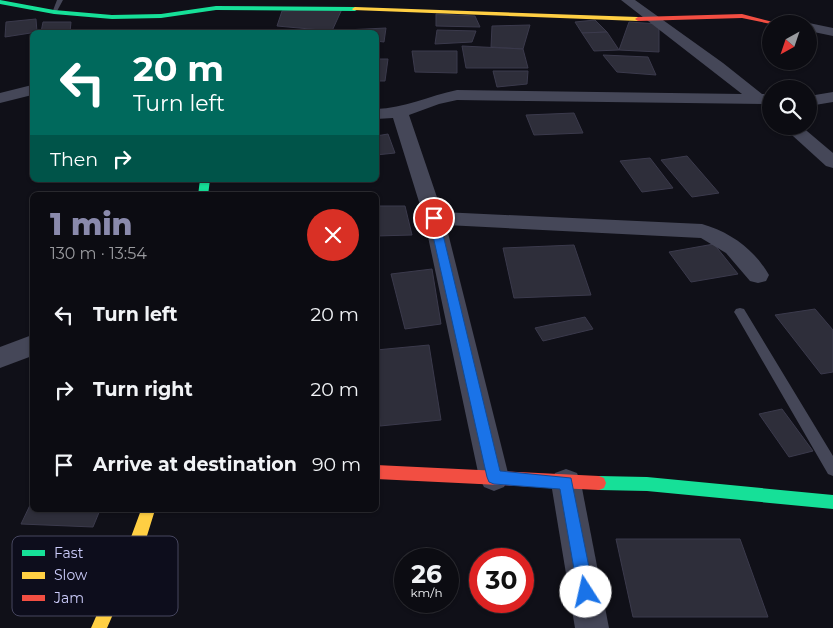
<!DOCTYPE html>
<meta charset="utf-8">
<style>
body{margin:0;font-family:Montserrat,sans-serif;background:#1a1a20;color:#f1f3f6;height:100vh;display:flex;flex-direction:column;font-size:19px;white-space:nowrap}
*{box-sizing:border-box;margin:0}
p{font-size:16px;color:#9a9b9f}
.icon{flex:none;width:28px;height:28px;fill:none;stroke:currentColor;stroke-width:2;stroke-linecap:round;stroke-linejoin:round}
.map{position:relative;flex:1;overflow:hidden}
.drawer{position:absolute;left:30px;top:192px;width:349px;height:320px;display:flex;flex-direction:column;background:#0c0c12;border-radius:8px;box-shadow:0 1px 4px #0004,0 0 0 1px #2c2c32}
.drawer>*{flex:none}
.banner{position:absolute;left:30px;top:30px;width:349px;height:152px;border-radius:8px;box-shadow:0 1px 4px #0004,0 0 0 1px #2c2c32;background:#00695c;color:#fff;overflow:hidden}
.needle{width:32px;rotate:220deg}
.buttons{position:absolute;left:762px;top:15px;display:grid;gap:10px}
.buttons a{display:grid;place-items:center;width:55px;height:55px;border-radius:50%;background:#0c0c12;box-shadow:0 1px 4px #0004,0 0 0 1px #2c2c32;font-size:25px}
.speed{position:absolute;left:394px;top:548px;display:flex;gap:10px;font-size:25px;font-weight:700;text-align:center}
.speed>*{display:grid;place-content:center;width:65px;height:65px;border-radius:50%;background:#0c0c12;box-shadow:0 1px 4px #0004,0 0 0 1px #2c2c32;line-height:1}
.speed small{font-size:12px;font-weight:400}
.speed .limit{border:8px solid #d22;background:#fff;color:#111}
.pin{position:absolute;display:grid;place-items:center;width:42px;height:42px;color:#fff;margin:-21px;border:2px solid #fff;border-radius:50%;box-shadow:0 1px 5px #0007}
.me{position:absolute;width:55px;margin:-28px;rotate:350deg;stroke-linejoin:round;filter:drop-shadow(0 0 4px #0008)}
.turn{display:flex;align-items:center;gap:18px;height:105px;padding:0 20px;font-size:22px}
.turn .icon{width:65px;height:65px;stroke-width:2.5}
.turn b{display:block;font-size:35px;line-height:42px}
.then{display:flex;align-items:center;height:48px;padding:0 20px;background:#0003;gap:10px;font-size:19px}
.round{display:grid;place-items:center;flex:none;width:52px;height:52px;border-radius:26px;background:#1a1a20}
.overview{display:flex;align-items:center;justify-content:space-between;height:85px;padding:0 20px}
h1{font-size:30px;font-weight:800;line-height:38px;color:#8a8aac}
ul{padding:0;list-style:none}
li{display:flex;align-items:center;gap:15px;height:75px;padding:0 20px}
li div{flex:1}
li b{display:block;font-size:19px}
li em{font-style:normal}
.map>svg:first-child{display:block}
.building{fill:#2e2e3a;stroke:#3b3a4c}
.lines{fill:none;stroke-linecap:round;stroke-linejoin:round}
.lane{fill:#454758;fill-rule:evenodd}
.street{fill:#454758;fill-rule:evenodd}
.fast{fill:#16e098;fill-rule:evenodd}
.slow{fill:#ffcf43;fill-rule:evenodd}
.jam{fill:#f24e42;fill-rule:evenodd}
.route{fill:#1a73e8;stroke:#114b97}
.key{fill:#0d0d1c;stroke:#46465f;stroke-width:1}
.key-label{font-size:14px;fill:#ccccfb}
</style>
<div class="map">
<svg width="833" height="628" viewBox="0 0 833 628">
<rect width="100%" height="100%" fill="#101018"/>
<g class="building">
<path d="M342,9L332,31L277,26L282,11Z"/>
<path d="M436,14L475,16L480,27L436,26Z"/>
<path d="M36,19L37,32L5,37L6,22Z"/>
<path d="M595,20L607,32L582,33L575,22Z"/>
<path d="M43,22H71L70,32H41Z"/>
<path d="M629,22L659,24V52L619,50Z"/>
<path d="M530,25L523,49L491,47L492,26Z"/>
<path d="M386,28L384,42L376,41V32H344L345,30Z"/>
<path d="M437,30L476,31L472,42L435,44Z"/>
<path d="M290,31H332L290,32Z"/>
<path d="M607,32L619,50L594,51L582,33Z"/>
<path d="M462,46L523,49L528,68H466Z"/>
<path d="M412,51H457V73L415,72Z"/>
<path d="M603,55L648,57L656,75L617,72Z"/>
<path d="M376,59H388L385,81H376Z"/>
<path d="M493,71H528L527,84L497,87Z"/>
<path d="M574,113L583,133L534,135L526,115Z"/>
<path d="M388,134L395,153L376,155V136Z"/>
<path d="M687,156L719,193L692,197L661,160Z"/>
<path d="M650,158L673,188L642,192L620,161Z"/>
<path d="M376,206H405L412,235L376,236Z"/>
<path d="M714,244L738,274L691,282L669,252Z"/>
<path d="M574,245L591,295L514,298L503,248Z"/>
<path d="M432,269L441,324L405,329L391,274Z"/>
<path d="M815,309L833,330V372L821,374L775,315Z"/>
<path d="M585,317L593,329L543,341L535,328Z"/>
<path d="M429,345L441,420L380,426L376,350Z"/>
<path d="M782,409L813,451L789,457L759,414Z"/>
<path d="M32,501V510H100L93,527L21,524Z"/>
<path d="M616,539H740L768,617H633Z"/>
</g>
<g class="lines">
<g class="lane">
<path d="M57,0H63L56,13H52Z"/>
<path d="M740,308L744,309L833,456V476L828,474L736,315L734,312L736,309Z"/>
</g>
<g class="street">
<path d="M621,0H635L723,63L762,94H771V104L457,100L439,104L409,115L442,212L702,224C730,232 754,249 769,275L766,281L758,283L750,281L726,253L701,238L446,225L509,477L504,487L494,491L484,487L479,477L424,218L393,118L376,119V109C404,108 429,96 457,90L742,94Z"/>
<path d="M809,23L833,28V36L809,31V24H806Z"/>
<path d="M32,85V95L0,103V93Z"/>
<path d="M833,92V102L809,106V96Z"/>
<path d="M782,126H801L833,153V168L826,166Z"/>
<path d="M32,335V356L0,368V347Z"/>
<path d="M566,469L577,473L581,483L609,628H575L551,483L555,473Z"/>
</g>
<g class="fast">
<path d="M0,0L54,10L112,15L161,14L216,6L355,7L358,9L355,11L216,10L161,18L112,19L54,14L0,4Z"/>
<path d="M200,180H210L208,195H198Z"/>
<path d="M599,476L647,477L833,495V509L647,491L599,490L594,488L592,483L594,478Z"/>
</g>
<g class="slow">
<path d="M355,7L638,17L641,19L638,21L353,10L352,9Z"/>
<path d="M141,510H155L146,539L107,628H91L131,537Z"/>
</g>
<g class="jam">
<path d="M742,14L781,24H771L742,18L638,21L635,19L638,17Z"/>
<path d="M376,465L599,476L604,478L606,483L604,488L599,490L376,479Z"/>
</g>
</g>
<path class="route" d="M434,215L439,218L500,471L571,478L594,592L591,597L586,600L580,597L578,592L560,489L494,484L489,482L487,477L429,218Z"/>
<rect x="12" y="536" width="166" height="80" rx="8" class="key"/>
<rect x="22" y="550" width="23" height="6" fill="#16e098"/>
<rect x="22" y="572" width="23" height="7" fill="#ffcf43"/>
<rect x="22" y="595" width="23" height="6" fill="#f24e42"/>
<g class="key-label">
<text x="54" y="558">Fast</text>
<text x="54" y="580">Slow</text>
<text x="54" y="603">Jam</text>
</g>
</svg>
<div class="buttons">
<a><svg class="needle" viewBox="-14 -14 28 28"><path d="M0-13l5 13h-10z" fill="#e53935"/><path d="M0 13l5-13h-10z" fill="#9a9b9f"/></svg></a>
<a><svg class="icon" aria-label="search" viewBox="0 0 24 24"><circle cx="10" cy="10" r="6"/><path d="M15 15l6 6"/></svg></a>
</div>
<div class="speed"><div>26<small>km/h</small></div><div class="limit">30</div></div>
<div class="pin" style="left:434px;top:218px;background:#d93025"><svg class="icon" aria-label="arrive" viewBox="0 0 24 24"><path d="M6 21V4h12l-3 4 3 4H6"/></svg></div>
<svg class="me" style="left:586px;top:592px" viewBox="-20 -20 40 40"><circle r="19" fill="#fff"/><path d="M0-13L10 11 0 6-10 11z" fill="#1a73e8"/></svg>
<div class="banner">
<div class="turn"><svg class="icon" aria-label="left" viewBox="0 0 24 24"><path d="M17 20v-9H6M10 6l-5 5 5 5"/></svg><div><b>20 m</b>Turn left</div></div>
<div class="then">Then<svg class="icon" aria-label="right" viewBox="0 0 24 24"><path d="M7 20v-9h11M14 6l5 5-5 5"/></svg></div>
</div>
<section class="drawer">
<div class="overview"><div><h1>1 min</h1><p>130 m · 13:54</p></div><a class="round" style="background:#d93025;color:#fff"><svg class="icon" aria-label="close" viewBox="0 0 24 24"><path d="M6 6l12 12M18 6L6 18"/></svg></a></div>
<ul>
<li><svg class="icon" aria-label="left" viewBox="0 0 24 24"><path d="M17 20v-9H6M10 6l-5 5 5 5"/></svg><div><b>Turn left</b></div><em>20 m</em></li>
<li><svg class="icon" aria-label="right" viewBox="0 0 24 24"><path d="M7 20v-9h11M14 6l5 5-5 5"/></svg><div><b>Turn right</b></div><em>20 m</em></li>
<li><svg class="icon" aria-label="arrive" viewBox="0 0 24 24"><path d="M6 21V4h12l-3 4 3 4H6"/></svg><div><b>Arrive at destination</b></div><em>90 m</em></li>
</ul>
</section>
</div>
